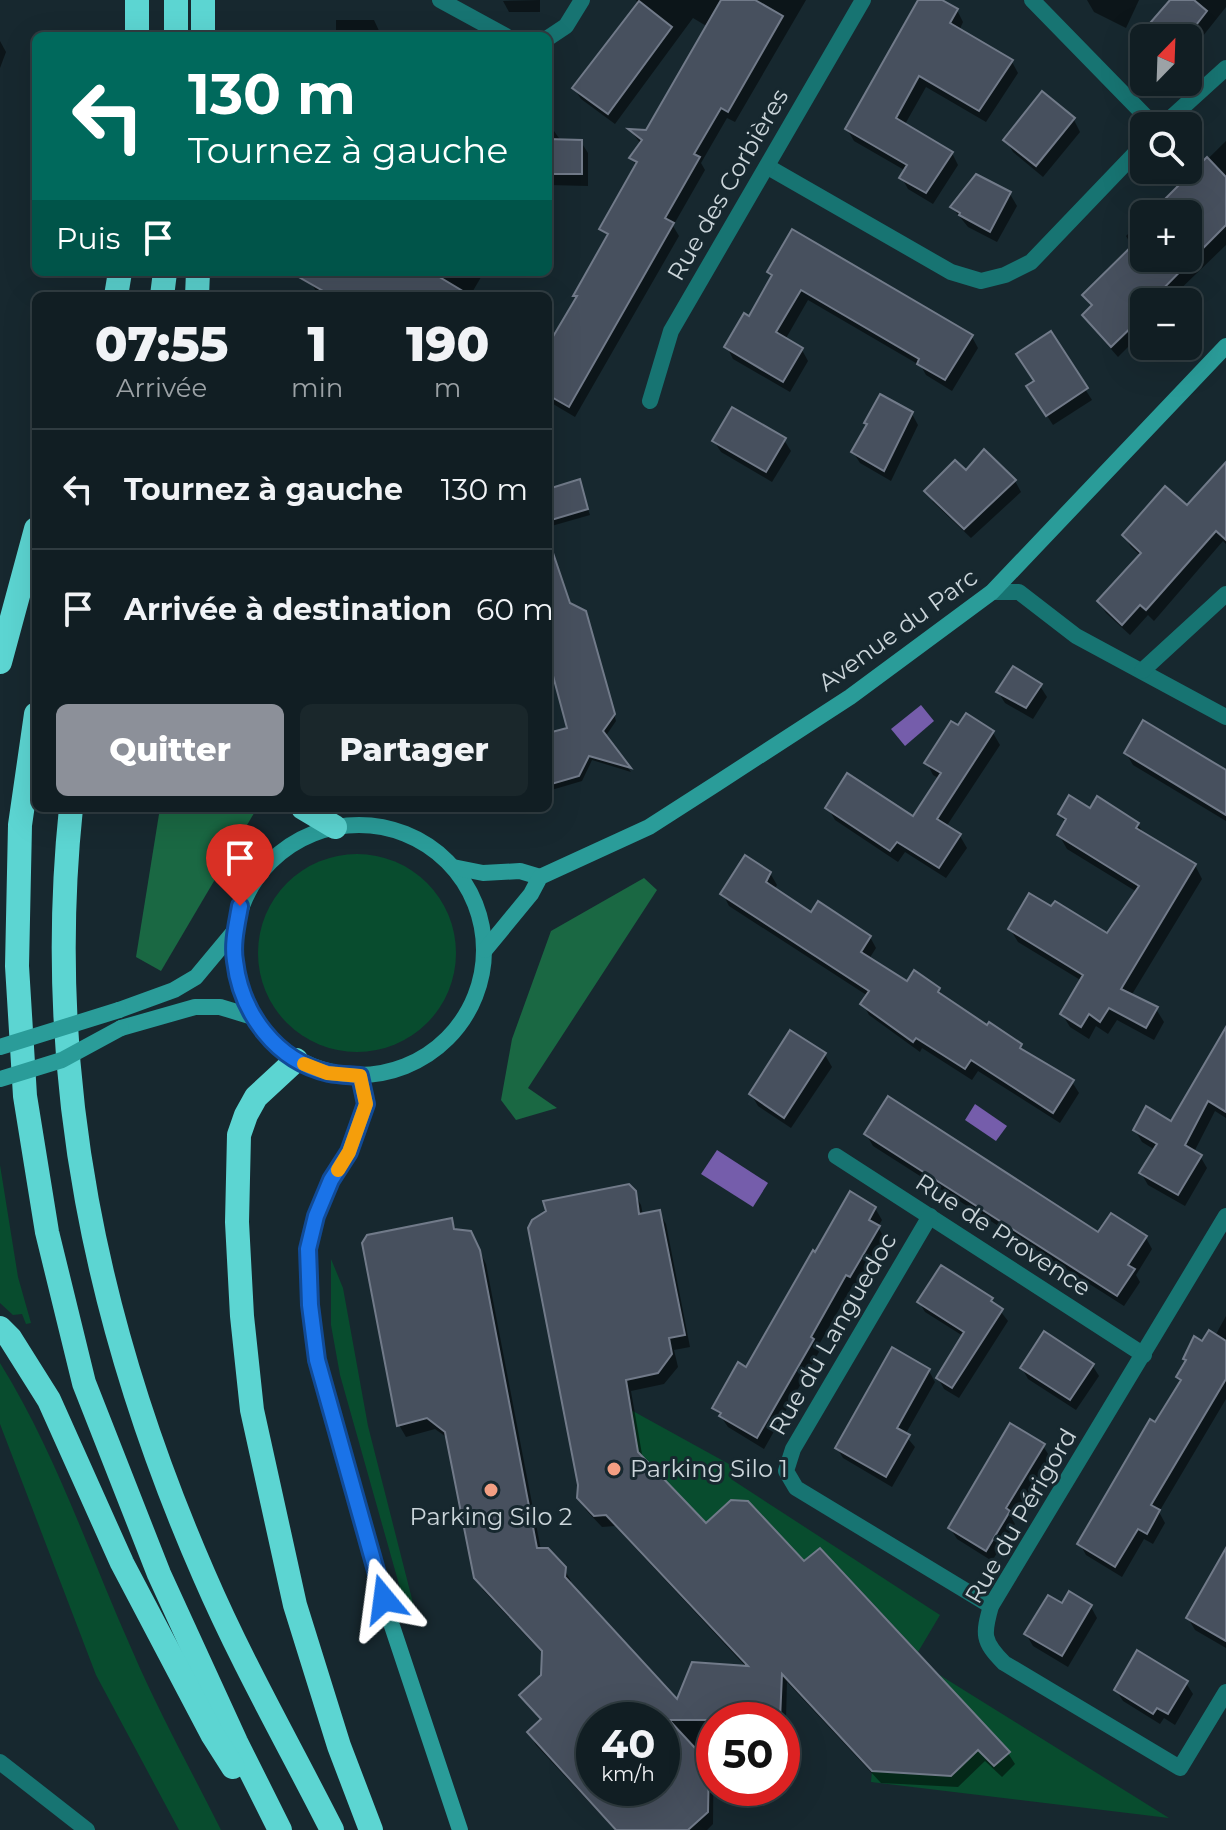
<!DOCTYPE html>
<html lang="fr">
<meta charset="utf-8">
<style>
body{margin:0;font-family:Montserrat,sans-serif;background:#1a272b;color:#f1f3f6;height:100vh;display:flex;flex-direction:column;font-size:30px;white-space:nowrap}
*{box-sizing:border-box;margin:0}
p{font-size:26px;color:#9ca2a6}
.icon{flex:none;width:44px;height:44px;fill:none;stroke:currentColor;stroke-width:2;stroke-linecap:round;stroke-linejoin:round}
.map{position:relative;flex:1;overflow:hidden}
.drawer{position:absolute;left:32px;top:292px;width:520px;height:520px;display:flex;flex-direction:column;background:#111e23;border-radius:12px;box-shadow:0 8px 32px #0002,0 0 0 2px #303c41}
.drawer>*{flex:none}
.banner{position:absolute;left:32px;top:32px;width:520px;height:244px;border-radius:12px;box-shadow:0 8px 32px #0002,0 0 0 2px #303c41;background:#00695c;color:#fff;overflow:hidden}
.needle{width:52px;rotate:23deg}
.tools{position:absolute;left:1130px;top:24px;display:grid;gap:16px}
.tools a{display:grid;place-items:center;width:72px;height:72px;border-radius:12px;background:#111e23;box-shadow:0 8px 32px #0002,0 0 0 2px #303c41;font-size:40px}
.speed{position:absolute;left:576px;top:1702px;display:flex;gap:16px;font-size:40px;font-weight:700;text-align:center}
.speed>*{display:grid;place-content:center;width:104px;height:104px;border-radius:50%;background:#111e23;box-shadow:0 8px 32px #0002,0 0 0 2px #303c41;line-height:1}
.speed small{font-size:20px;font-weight:400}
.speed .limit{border:12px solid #d22;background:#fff;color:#111}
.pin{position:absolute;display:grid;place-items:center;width:68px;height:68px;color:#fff;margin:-82px -34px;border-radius:50% 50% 50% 0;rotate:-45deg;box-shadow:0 0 8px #0007}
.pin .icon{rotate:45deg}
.me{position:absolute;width:88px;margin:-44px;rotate:344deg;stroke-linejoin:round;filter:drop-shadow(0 0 6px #0008)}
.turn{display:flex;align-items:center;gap:28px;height:168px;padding:0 24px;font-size:36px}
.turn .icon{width:104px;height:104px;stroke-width:2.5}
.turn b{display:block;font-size:56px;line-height:68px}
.then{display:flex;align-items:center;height:76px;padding:0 24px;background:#0003;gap:16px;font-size:30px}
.eta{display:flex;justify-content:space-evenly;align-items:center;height:136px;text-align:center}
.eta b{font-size:48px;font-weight:800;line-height:56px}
.button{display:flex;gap:16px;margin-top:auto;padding:16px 24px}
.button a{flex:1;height:92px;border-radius:12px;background:#8c9099;color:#fff;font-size:32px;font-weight:800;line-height:92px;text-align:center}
.button a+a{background:#1a272b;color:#f1f3f6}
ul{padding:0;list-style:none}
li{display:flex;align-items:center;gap:24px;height:120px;padding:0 24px;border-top:2px solid #303c41}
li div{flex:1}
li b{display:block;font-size:30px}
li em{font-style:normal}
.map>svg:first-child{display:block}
.green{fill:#084c2e}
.forest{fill:#1a6843}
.water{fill:#755dab}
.shadow{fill:#0007;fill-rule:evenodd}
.building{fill:#47505e;stroke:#717a89;stroke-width:2;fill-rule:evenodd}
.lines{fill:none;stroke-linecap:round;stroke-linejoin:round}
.street{stroke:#177472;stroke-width:16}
.secondary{stroke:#2a9c99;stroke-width:16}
.highway{stroke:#5cd5d2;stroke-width:24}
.secondary-bridge{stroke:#2a9c99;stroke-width:16}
.route-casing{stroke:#114b97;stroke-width:20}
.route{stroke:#1a73e8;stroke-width:14}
.slow{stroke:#f59e0b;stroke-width:14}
.poi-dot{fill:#f39f83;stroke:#17282f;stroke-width:3}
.labels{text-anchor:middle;stroke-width:6;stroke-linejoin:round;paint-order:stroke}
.street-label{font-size:24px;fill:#cbd5da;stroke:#17282f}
.poi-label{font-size:24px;fill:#cbd5da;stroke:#17282f;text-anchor:start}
</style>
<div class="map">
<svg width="1226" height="1830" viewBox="0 0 1226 1830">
<rect width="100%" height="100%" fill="#17282f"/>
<g class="green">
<circle cx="357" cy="953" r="99"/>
<path d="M0,1165L18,1277L31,1323L26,1324L22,1314L13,1315L0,1303Z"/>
<path d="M331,1259L343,1288L368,1426L414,1607L408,1609L400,1588L340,1375L331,1325Z"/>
<path d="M0,1363C56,1453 89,1554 132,1650C158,1711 191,1770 221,1830H179L96,1675L0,1424Z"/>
<path d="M631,1410L738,1469L731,1479L940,1615L918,1652L821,1548L804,1561L748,1501L731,1500L706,1523L638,1452Z"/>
<path d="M938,1674L1169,1818L871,1782L872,1771L951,1776L994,1735Z"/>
</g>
<g class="forest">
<path d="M160,808H257L161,971L136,957Z"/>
<path d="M644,878L657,890L528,1088L557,1108L516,1120L501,1100L512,1039L551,931Z"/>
</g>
<g class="water">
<path d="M921,705L934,721L905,746L891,729Z"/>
<path d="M975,1104L1007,1126L996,1141L965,1120Z"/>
<path d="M717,1150L768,1183L753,1207L701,1174Z"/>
</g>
<g class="shadow">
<path d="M540,0V12H509L503,1Z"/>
<path d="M636,0H806L735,122L727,118L701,163L705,170L673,226L679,236L575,417L548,401V349L608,236L605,230L637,167L632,158L641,144L631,131L647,132L708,27L693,18L615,124L581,99L574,88L639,5Z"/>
<path d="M920,0H938L957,10L963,22L959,31L1012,62L1018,73L986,122L926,87L904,126L952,153L958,165L933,204L908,189L902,178L906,171L854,141L847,129Z"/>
<path d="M1087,0H1139L1126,28L1094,12Z"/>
<path d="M1172,0H1226V7L1195,46L1192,44L1188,48V38H1167Z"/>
<path d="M336,20H374L381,35L389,36H336Z"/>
<path d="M0,41L6,52L0,68Z"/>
<path d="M1074,120L1080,132L1043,177L1013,152L1006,140Z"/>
<path d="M548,131H554L561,141L581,142L588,153V186L549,185Z"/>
<path d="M1226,141V245L1167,302H1144V331L1118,357L1091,326L1084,315L1092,308L1085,295L1133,248L1126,236L1144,218V258H1188V214H1148L1151,211L1153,213Z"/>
<path d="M1010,194L1017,206L997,242L968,227L952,207Z"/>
<path d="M318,272H484L470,296H319L311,283Z"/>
<path d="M769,272L972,337L978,348L952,391L926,375L921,366L808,300L785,340L802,350L808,361L790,392L733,359L727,347L749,319L772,278Z"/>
<path d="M1050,334L1092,400L1053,425L1035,397L1036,382Z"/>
<path d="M912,414L918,425L891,481L860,463L853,452L868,426L866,423Z"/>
<path d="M784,440L791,451L772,482L721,452L714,441Z"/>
<path d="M985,452L1015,481L1021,492L971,538L933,502L927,491L966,473Z"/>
<path d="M1226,464V544L1223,541L1154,621L1148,615L1130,635L1106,613L1099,602L1141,556L1131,547L1124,536L1187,508Z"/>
<path d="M579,482L590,515L548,527V491Z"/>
<path d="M548,591L585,612L588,619L616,721L605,737L631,772L592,760L582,781L548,791V735L569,730L548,649Z"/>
<path d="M1040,686L1047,697L1033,719L1005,703L998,692Z"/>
<path d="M993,733L1000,745L946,827L960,836L967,848L946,878L905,852L898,862L835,820L828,808L914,819L940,779L933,775L927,763Z"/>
<path d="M1126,753L1226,773V821L1133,765Z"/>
<path d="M471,808H488L473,812Z"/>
<path d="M1090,810L1138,824L1144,835L1195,865L1202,879L1131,996L1156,1009L1164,1022L1154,1040L1117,1020L1108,1034L1096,1026L1089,1039L1070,1027L1062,1014L1082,981L1018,942L1010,929L1108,936L1137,892L1067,849L1059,835L1066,824L1060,814Z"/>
<path d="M770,873L777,885L774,890L811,915L870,937L876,948L869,959L907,984L939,989L944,999L988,1028L1021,1046L1025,1053L1072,1082L1079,1093L1060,1123L978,1071L972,1080L922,1048L920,1052L869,1015L863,1004L868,996L729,906L723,894Z"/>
<path d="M1226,1032V1118L1215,1111L1194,1152L1200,1156L1207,1168L1185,1206L1148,1185L1141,1173L1155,1150L1142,1142L1135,1130L1172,1124Z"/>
<path d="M825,1055L832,1067L791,1128L758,1106L751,1094Z"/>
<path d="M866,1134L1099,1234L1146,1238L1152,1249L1136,1275L1140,1282L1124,1306L873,1146Z"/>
<path d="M634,1193L641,1205L643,1215L659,1212L666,1224L690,1347L674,1350L678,1367L664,1384L631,1391L643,1460L706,1526L804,1564L1008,1753L1015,1764L1002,1777L985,1761L958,1787L881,1783L787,1682L785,1756L782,1758V1720H714L713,1824L707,1830H615L536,1745L529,1733L541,1721L522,1695L543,1676L544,1655L483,1590L476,1577L449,1439L435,1429L406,1437L399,1425L451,1220L457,1231L477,1246L486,1264L541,1550L564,1569L571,1581V1586L677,1703L747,1668L615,1526L602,1527L586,1510L579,1497ZM594,1720H662V1788H594Z"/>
<path d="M875,1208L882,1220L878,1227L885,1239L856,1287L853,1285L817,1348L819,1352L764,1449L728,1427L715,1408L747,1370L816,1254Z"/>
<path d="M991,1299L1008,1321L959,1398L944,1389L938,1378L963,1336L925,1312L919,1302Z"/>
<path d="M1226,1316V1399L1159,1512L1165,1523L1153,1544L1144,1539L1122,1577L1086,1555L1080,1544L1181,1382L1178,1377L1187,1362L1185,1359L1215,1336Z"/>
<path d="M893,1350L929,1371L935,1382L905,1435L915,1447L892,1487L843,1458L837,1448Z"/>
<path d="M1092,1365L1099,1376L1076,1410L1028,1379L1022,1368Z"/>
<path d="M1043,1446L1050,1457L1012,1519L1015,1524L992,1561L957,1539L950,1528Z"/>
<path d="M1226,1572V1648L1195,1630L1188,1618Z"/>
<path d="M1063,1606L1091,1607L1097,1618L1068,1667L1033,1646L1026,1634Z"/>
<path d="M1186,1683L1193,1694L1175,1725L1164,1718L1160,1724L1123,1701L1116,1690Z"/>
</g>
<g class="building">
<path d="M721,0H755L783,16L728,112L721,108L694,154L700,157L665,218L674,223L569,407L548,395V345L577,296H573L608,234L599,229L637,162L629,158L642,140L628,129L646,130Z"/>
<path d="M918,0H942L958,9L950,23L1013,60L979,111L919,76L896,118L953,152L926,193L899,178L907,165L845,129Z"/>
<path d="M1170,0H1194L1207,11L1186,38H1137Z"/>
<path d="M639,1L672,27L608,114L572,88Z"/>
<path d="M1042,91L1075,118L1036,166L1003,140Z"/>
<path d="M548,139L582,140V174H548Z"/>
<path d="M1207,157L1226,177V225L1150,302H1144V315L1111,347L1082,315L1092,305L1082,295L1144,234V258H1188V214H1150Z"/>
<path d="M976,174L1011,192L990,232L959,215L960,213L950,207Z"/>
<path d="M792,229L973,335L945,380L917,364L919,359L801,290L776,332L803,348L783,382L724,347L744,313L749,316L772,275L767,272Z"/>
<path d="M290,272H431L471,296H332Z"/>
<path d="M1051,331L1088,388L1046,416L1026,386L1034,381L1016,354Z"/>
<path d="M880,394L913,412L884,471L851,452L867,424L864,423Z"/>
<path d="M732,407L786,438L766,472L712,441Z"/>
<path d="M984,449L1016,480L964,529L924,491L955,460L966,470Z"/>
<path d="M1226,462V540L1216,531L1146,610L1140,605L1122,625L1097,601L1141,553L1122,535L1165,486L1187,505Z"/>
<path d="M580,479L588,509L548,521V489Z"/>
<path d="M548,550H552L570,603L586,611L615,714L603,731L631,768L589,756L579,776L548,785V733L567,728L548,657Z"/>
<path d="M1013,666L1042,684L1026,708L996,692Z"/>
<path d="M966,713L994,731L937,819L961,834L939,868L897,842L890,851L825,808L847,773L913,816L941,773L924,763L951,721L958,725Z"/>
<path d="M1143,720L1226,770V815L1124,753Z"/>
<path d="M1069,795L1090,808L1097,796L1139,823L1136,828L1196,864L1121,989L1158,1007L1146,1028L1109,1008L1100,1022L1089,1014L1081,1027L1060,1014L1083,975L1008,929L1029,893L1051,906L1055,901L1107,933L1139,886L1057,835L1066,819L1058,814Z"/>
<path d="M745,855L771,872L766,882L811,912L818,901L871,936L861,952L907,981L914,970L940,988L938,992L987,1025L989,1022L1022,1044L1020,1048L1074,1080L1053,1113L971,1060L965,1069L916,1038L913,1042L860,1004L869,991L720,894Z"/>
<path d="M1226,1027V1112L1208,1101L1185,1145L1202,1155L1178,1195L1139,1173L1157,1144L1133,1130L1146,1106L1171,1121Z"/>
<path d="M790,1030L826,1053L784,1118L749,1094Z"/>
<path d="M888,1096L1098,1232L1111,1213L1147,1236L1128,1265L1135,1269L1117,1296L864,1134Z"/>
<path d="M629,1184L636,1191L639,1214L660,1210L685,1335L669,1338L672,1354L658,1373L626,1380L638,1452L706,1523L731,1500L748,1501L804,1561L820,1548L1010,1752L994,1766L978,1750L951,1776L872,1771L782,1674L780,1720H669L709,1763L708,1812L688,1830H616L527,1732L541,1719L519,1695L541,1675L542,1651L474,1578L445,1432L427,1418L397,1426L362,1243L367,1235L452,1218L454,1229L471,1231L480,1250L537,1548H548L566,1567L565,1577L677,1699L692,1662L748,1666L606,1515L594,1516L577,1498L578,1485L528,1228L532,1220L546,1211L543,1201ZM594,1720H662V1788H594Z"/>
<path d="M850,1191L876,1207L869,1220L880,1226L850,1277L846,1275L811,1337L814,1339L757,1438L719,1416L721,1413L712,1408L738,1362L746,1367L813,1250L815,1252Z"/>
<path d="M941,1265L993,1298L991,1301L1003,1309L952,1388L936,1378L964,1332L917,1302Z"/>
<path d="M1209,1330L1226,1341V1379L1151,1505L1160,1510L1153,1523L1147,1534L1138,1529L1115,1567L1077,1544L1150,1419L1155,1422L1181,1380L1176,1377L1186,1360L1183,1359L1194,1336L1202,1341Z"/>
<path d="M1044,1331L1094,1364L1070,1400L1020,1368Z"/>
<path d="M892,1347L930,1369L897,1428L910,1435L886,1477L835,1448Z"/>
<path d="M1010,1423L1045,1444L1006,1508L1010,1511L986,1551L948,1528Z"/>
<path d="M1226,1548V1641L1186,1618Z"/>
<path d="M1069,1591L1092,1605L1062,1656L1024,1634L1048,1595L1062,1603Z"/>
<path d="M1137,1650L1188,1681L1168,1714L1157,1708L1153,1714L1114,1690Z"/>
</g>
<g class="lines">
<g class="street">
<path d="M440,0L506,36"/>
<path d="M1032,0L1155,126"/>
<path d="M548,38L566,26L582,0"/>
<path d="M1162,126L1226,68"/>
<path d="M768,167L951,272L981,281L1005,275L1031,262L1144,144"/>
<path d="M650,401L671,331L863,0"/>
<path d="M992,592H1019L1076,636L1226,717"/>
<path d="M1142,671L1226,594"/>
<path d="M836,1156L1144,1355"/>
<path d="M930,1216L793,1449L786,1471L796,1488L991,1606"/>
<path d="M1226,1216L991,1606C983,1634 982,1641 1004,1663L1180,1768L1226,1692"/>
<path d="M0,1762L87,1830"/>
</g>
<g class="secondary">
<circle cx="359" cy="950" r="125"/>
<path d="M453,867L483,873L520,871L540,877"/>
<path d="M485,950L531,894L540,877L649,827L716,784L850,697L992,592L1226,346"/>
<path d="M119,1010L174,990L196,977L236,929"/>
<path d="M121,1028L195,1007H220L253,1017"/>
<path d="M360,1076L366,1104L349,1152L331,1180L316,1216L308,1249L310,1305L317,1360L392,1626L460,1830"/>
</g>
<g class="highway">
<path d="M176,0V36"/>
<path d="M137,36V0"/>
<path d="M203,36V0"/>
<path d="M116,296L120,272"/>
<path d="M162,296L165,272"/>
<path d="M197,296L198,272"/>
<path d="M0,662L36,529"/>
<path d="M36,714L20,825L17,966L25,1096L47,1232L84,1383L159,1574L236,1742L280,1830"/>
<path d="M71,808C43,1076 97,1330 204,1575C242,1663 289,1745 332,1830"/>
<path d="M303,808L335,827"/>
<path d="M296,1060L256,1097L246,1115L239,1135L237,1222L242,1316L252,1410L295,1605L339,1746L371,1830"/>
<path d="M0,1328L10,1338L49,1400L122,1563L212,1734L233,1767"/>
</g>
<g class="secondary-bridge">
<path d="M0,1047L119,1010"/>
<path d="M0,1079L62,1060L121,1028"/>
</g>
</g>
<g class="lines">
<defs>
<path id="route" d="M240,906C237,924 232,943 235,961C241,1013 276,1061 329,1073C339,1075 349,1075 360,1076L366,1104L349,1152L331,1180L316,1216L308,1249L310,1305L317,1360L384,1599"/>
</defs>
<use href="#route" class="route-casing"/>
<use href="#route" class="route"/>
<path class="slow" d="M304,1064L327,1073L360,1076L366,1104L349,1152L338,1170"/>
</g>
<g class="poi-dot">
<circle cx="614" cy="1469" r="8"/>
<circle cx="491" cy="1490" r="8"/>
</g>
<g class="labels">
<g class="street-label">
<text transform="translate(728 185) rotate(-60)" y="8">Rue des Corbières</text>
<text transform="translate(898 630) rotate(-36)" y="8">Avenue du Parc</text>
<text transform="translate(1003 1235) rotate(33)" y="8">Rue de Provence</text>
<text transform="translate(833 1334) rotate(-60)" y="8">Rue du Languedoc</text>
<text transform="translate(1021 1516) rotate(-60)" y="8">Rue du Périgord</text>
</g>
<g class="poi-label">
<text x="630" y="1477">Parking Silo 1</text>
<text x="491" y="1525" text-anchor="middle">Parking Silo 2</text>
</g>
</g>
</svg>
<div class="tools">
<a><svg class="needle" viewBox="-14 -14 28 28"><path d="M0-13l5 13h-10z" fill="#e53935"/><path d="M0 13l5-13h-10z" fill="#9ca2a6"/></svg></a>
<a><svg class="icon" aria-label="search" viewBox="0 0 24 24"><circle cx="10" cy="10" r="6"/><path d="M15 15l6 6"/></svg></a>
<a>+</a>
<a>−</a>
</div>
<div class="speed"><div>40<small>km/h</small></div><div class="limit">50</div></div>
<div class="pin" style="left:240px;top:906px;background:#d93025"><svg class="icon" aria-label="arrive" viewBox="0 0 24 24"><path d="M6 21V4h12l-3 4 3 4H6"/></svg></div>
<svg class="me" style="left:384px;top:1599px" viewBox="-20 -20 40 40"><path d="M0-17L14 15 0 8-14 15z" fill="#1a73e8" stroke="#fff" stroke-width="4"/></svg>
<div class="banner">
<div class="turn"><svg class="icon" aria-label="left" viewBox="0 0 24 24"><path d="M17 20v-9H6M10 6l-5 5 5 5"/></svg><div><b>130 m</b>Tournez à gauche</div></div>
<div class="then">Puis<svg class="icon" aria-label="arrive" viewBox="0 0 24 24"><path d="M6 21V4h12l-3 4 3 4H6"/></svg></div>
</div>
<section class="drawer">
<div class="eta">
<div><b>07:55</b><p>Arrivée</p></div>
<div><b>1</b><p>min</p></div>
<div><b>190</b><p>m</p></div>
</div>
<ul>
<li><svg class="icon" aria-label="left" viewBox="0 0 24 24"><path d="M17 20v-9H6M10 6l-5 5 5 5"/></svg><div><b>Tournez à gauche</b></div><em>130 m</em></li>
<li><svg class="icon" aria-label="arrive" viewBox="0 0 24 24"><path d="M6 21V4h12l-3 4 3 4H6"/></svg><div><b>Arrivée à destination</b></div><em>60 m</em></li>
</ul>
<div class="button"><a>Quitter</a><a>Partager</a></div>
</section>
</div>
